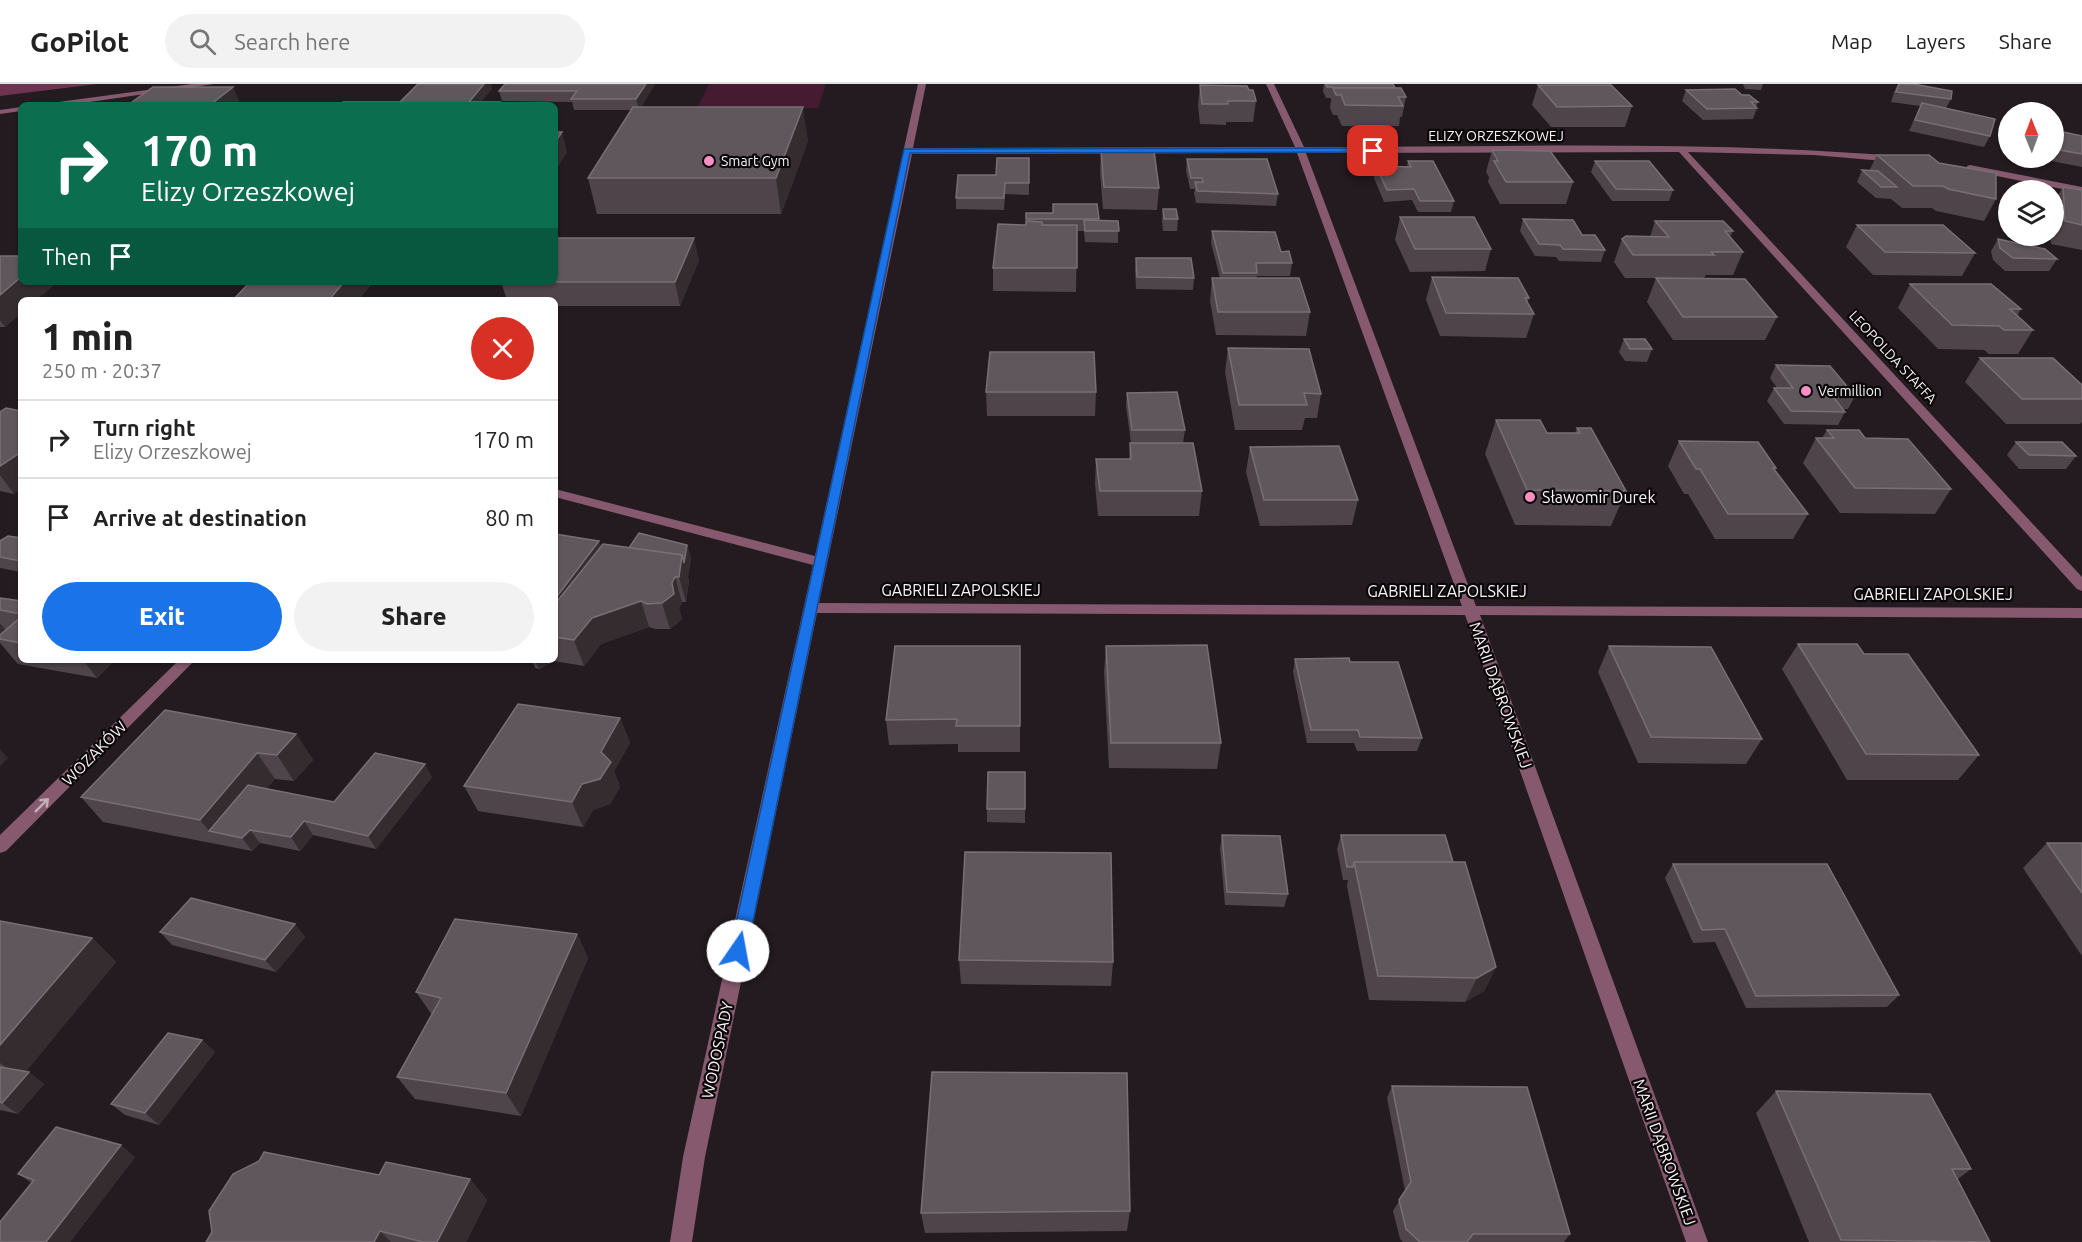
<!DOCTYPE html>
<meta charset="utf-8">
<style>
body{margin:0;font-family:Ubuntu,sans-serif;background:#f2f2f2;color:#222;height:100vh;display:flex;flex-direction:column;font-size:22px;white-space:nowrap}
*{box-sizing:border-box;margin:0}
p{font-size:20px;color:#767676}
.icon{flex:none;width:33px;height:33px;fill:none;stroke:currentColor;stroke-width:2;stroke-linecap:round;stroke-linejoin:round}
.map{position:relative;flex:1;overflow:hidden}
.drawer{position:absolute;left:18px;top:213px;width:540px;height:366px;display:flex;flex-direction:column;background:#fff;border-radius:9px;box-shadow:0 2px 4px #0004}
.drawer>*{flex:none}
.guide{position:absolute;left:18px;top:18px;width:540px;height:183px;border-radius:9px;box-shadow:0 2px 4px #0004;background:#0b6e4f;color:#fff;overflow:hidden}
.needle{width:39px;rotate:359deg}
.tools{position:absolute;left:1998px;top:18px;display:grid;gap:12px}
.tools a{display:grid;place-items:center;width:66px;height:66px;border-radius:50%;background:#fff;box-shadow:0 2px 4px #0004;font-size:30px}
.pin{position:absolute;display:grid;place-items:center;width:51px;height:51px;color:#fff;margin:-26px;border-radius:12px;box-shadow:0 3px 9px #0006}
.me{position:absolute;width:66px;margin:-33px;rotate:12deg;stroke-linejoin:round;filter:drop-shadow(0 0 4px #0008)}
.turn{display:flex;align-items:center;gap:21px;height:126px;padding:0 24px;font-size:27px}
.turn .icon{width:78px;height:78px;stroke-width:2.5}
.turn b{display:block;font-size:42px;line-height:51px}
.then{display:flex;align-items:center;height:57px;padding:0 24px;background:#0003;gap:12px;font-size:22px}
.round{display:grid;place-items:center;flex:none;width:63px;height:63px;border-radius:32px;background:#f2f2f2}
.head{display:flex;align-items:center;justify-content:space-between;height:102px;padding:0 24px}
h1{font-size:36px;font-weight:800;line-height:45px}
.button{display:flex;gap:12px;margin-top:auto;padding:12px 24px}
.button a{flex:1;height:69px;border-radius:36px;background:#1a73e8;color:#fff;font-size:24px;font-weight:800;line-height:69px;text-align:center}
.button a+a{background:#f2f2f2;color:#222}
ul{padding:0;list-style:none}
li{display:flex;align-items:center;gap:18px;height:78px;padding:0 24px;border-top:2px solid #e0e0e0}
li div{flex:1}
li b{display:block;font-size:22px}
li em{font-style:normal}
header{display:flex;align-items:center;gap:36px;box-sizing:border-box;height:84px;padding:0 30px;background:#fff;border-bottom:2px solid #e0e0e0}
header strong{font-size:28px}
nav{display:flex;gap:33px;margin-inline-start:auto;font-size:21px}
.search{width:420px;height:54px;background:#f2f2f2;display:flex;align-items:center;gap:15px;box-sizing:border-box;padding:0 21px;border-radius:33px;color:#767676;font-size:22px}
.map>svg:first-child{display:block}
.green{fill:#441b31}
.forest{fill:#6c3451}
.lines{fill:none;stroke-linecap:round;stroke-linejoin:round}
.minor{fill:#86596f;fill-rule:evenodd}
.wall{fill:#4e4449}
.shaded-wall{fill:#352c30}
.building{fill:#60575c;stroke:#786f74;stroke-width:1.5}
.oneway{stroke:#c5aeb9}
.route{fill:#1a73e8;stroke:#114b97;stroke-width:1.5}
.poi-dot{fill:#fb8fc5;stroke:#0a0708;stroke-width:2}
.labels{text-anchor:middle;stroke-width:4.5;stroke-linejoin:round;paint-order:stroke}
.far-street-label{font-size:14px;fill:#f9f3f6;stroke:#0a0708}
.far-poi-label{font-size:14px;fill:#f9f3f6;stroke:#0a0708;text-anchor:start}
.poi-label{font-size:16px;fill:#f9f3f6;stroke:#0a0708;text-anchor:start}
.street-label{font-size:16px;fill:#f9f3f6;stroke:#0a0708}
</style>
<header>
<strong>GoPilot</strong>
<div class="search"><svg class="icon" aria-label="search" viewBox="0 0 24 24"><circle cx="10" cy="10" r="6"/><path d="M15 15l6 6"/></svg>Search here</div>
<nav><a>Map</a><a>Layers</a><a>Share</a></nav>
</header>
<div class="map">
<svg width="2082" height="1158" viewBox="0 0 2082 1158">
<rect width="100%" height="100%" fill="#231b1f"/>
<path class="green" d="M709,0H826L818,24H697Z"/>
<path class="forest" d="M0,0H97L0,12Z"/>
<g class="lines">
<g class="minor">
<path d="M192,0H214L69,21H47L51,19Z"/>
<path d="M918,0H926L913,64L1295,63L1266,0H1274L1304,63C1501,63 1699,56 1896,72L1900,75L1896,78L1813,71L1688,68L2082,493V507L2077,505L1679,68L1306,69L1476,522L2082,524V534L1480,531L1708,1158H1686L1465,531L817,529L705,1073L692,1158H670L683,1073L813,481L555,413V405L815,472ZM1297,69L1462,522L819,519L912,70Z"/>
<path d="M21,23V27L0,30V26Z"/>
<path d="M1970,81L2082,103V109L1967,86V82Z"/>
<path d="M179,576H195L6,767L0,769V751Z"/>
</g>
</g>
<g class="wall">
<path d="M655,0L641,23L808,57L781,130H597L588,94L631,26H574L572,18L502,17L499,7Z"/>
<path d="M1324,0H1393L1395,4L1406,13L1402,33H1400L1399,42H1342L1337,31H1333L1330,24L1331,15V14H1326L1323,7Z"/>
<path d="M1743,0H1763L1761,6L1745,5Z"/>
<path d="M1898,0L1951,15L1946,24L1990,52L1984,63L1909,47L1920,22L1891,18L1894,8Z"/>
<path d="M1200,1L1249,6L1256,17L1253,38H1226V41L1200,40L1198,21Z"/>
<path d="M1538,1L1632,22L1625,43H1551L1532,21Z"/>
<path d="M1686,6L1742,11L1758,18L1756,23L1757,24L1753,35L1703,36L1682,17Z"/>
<path d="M2054,46L2082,52V83L2036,74H2054Z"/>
<path d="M1492,66L1573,98L1566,120H1500L1488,98L1489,93L1486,88Z"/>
<path d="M1101,67L1159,104L1157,126L1103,125L1100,88Z"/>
<path d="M1877,71L1939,79L1996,115L1984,137L1936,127L1932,124H1902L1891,115L1876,114L1857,98L1862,86L1869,87Z"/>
<path d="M1029,74V111L1005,110L1004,126L956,125V114L996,91Z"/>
<path d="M1187,75L1278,110L1276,122L1196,119L1194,109L1195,105H1190L1186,86Z"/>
<path d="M1408,77L1454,117L1451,128H1418L1412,116L1384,118L1374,94L1376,82L1407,83Z"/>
<path d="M1595,77L1673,106L1669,117H1612L1591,88Z"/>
<path d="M2063,103L2082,106V166L2051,160L2050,152H2054V118Z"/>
<path d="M1097,120L1099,137H1118V159L1085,158L1084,147H1077L1076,208L993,207V184L1026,141V129H1053Z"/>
<path d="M1163,125L1178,135L1177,147H1163L1162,137Z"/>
<path d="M1400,133L1491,165L1485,187L1410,188L1395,156Z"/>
<path d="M1523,135L1582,151L1605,166L1601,178L1559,177L1556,173L1535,172L1520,147Z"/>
<path d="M1655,137L1733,147L1730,153L1743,168L1733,191H1706L1704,194H1625L1614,178L1622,155L1650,153Z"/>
<path d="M1857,141L1975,169L1962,192L1873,191L1846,163Z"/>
<path d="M1212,147L1281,168L1292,179L1290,192H1257L1256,194L1310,228L1306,252L1216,251L1210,217L1212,194H1220L1211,159Z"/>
<path d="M1998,155L2057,175L2049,187H2005L1993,176L1991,167Z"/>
<path d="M0,172L57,198L36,216H21V229L5,243H0Z"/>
<path d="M1136,174L1194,194L1193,206L1136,205L1135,186Z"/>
<path d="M699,176L680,222H555V216H507L501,198Z"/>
<path d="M1432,193L1529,214L1527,219L1534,230L1526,254L1440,252L1426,216Z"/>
<path d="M1656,194L1777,233L1765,256H1673L1647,218Z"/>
<path d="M1910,200L2021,225L2017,232L2033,246L2018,270H1989L1984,266L1938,265L1898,224Z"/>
<path d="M1624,255L1652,265L1647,278L1625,277L1619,268Z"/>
<path d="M1228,264L1321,310L1317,334H1305L1302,346H1235L1225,288Z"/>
<path d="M1980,274L2082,301V338L2080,340H2006L1965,298Z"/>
<path d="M1776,281L1855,312L1848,325H1842L1845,328L1838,341L1784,340L1767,317L1774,304H1777L1770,294Z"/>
<path d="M986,308H1096L1095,332H987Z"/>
<path d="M1127,309L1185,346L1183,359L1202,407L1199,432H1098L1095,400L1096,375H1129L1130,359H1131L1126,322Z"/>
<path d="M0,328L14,410L0,407Z"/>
<path d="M1496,336L1547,349H1575L1577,344L1626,407L1611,442L1515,441L1485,370Z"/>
<path d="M1827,346L1865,354L1951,405L1935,430L1840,429L1803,379L1816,354H1822Z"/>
<path d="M1679,357L1776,384L1775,385L1808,430L1793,455H1715L1688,410H1684L1668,382Z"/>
<path d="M2016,358L2076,372L2066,385H2019L2007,371Z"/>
<path d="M1250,363L1358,416L1352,441L1260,442L1246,388Z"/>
<path d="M555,450L601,462L629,464L687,461L691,474L688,493L689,497L686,518H682L679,525L682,535L670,545H655L649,543L601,560L584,582L554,577L539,585L535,584L532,576H555Z"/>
<path d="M21,454V488L0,484V457Z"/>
<path d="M0,514L21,517V576H115L97,594L18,580L0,559Z"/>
<path d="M1798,560L1864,570L1979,671L1958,696H1847L1782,585Z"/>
<path d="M1020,562V668H958V660L889,661L886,636Z"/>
<path d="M1106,562L1221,659L1217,685L1109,684L1104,588Z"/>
<path d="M1609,562L1762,655L1746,680L1638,679L1598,588Z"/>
<path d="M1295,575L1350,578L1422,654L1417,667H1357L1354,659H1307L1293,588Z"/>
<path d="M620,634L630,659L614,687L620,703L610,720L593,726L583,743L478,727L464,702Z"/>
<path d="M296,650L313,676L294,697L275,695L266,705L334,718L432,693L376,765L313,751L300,767L260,759L252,767L103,738L81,713Z"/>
<path d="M1025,688V739L987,738V725Z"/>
<path d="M1222,751L1288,810L1284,823L1225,821L1220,764Z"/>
<path d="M1341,751L1453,778L1496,883L1484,907L1465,918L1369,916L1347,802L1348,796H1343L1337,765Z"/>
<path d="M2047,759H2082V872L2023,784Z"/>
<path d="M1673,780L1899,911L1887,923L1746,924L1715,858L1693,859L1665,794Z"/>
<path d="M0,837L92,854L116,878L26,987L44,1000L18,1030L0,1026Z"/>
<path d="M295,840L305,853L276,888L172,861L160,848Z"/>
<path d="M577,850L588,874L521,1032L415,1015L397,993L432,931L416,908Z"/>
<path d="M959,876L1113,878L1111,902L961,900Z"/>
<path d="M202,956L215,968L159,1041L125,1031L111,1020Z"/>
<path d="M1392,1002L1570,1150L1564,1158H1403L1400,1155L1393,1127L1405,1107L1387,1014Z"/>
<path d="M1776,1007L1971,1085L1958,1095L1990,1158H1809L1756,1029Z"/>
<path d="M135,1073L70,1158H0L32,1099L18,1090Z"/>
<path d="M379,1091L470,1095L487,1116L466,1158H206Z"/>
<path d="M1130,1127L1127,1147L925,1149L921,1129Z"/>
</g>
<g class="shaded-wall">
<path d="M484,0H491L492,5L479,21L469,18Z"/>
<path d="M646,0H655L639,26L636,15Z"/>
<path d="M233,3L241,21H210Z"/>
<path d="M803,23L808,57L781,130L776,94Z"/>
<path d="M562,48L567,69L555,87V58Z"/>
<path d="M694,154L699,176L680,222L675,198Z"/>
<path d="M21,193V198H57L36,216H21V229L5,243L0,236V211Z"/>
<path d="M344,198H370L371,201L359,216H329Z"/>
<path d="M21,368V405L14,410L0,391V382Z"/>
<path d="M599,457L604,470L555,535V515Z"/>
<path d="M687,461L691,474L688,493L689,497L686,518L679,493L682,471Z"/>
<path d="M675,493L682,518L679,525L682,535L670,545L662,519Z"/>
<path d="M641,517L649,543L601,560L584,582L574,556L592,534Z"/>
<path d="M0,539L9,550L0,555Z"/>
<path d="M83,576H115L97,594Z"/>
<path d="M535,576H554V577L539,585Z"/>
<path d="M620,634L630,659L614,687L620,703L610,720L593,726L583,743L572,718Z"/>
<path d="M296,650L313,676L294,697L277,671Z"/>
<path d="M0,665L8,674L0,682Z"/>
<path d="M257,669L275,695L228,751L209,747L200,736Z"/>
<path d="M425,680L432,693L376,765L368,752Z"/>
<path d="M304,737L313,751L300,767L291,753Z"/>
<path d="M250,746L260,759L252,767L242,754Z"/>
<path d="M295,840L305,853L276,888L265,876Z"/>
<path d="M577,850L588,874L521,1032L506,1009Z"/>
<path d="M92,854L116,878L20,995L0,979V961Z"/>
<path d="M1496,883L1484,907L1465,918L1477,894Z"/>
<path d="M202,956L215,968L159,1041L145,1029Z"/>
<path d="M29,988L44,1000L18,1030L2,1019Z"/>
<path d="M121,1061L135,1073L70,1158H46Z"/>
<path d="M470,1095L487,1116L466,1158H437Z"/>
<path d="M380,1147L391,1158H374Z"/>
</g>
<g class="building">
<path d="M418,0H484L469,18H500L497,21H340L343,18H400Z"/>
<path d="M505,0H646L636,15H571L577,7H499Z"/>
<path d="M1326,0H1393L1395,4H1333V3H1327Z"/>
<path d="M1899,0H1913L1952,7L1951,15L1896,8Z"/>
<path d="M1200,1L1247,2L1249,6H1253L1256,17H1228V20H1202Z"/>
<path d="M1538,1H1611L1632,22L1557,23Z"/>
<path d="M153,3H233L210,21H128Z"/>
<path d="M1333,4H1401L1406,13H1398L1403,22L1345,21L1341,11H1336Z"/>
<path d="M1735,5L1742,11H1749L1758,18H1751L1757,24L1707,25L1686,6Z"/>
<path d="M1922,19L1995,35L1990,52L1915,36Z"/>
<path d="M633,23H803L776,94H588Z"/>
<path d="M2054,46L2082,52V70L2054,65Z"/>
<path d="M555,48H562L555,58Z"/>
<path d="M1492,66L1550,67L1573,98H1506L1494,77H1498Z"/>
<path d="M1101,67H1154L1159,104L1104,103Z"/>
<path d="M1877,71H1929L1939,79L1996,89V115L1948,105L1943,102H1913Z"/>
<path d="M997,74H1029V99H1005L1004,114H956L958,91H996Z"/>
<path d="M1187,75H1267L1278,110L1197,107L1195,98H1203L1202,94H1191Z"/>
<path d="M1408,77H1433L1454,117H1420L1414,105L1387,106L1376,82L1411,83Z"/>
<path d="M1595,77H1649L1673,106L1616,105Z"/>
<path d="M1862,86L1878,87L1897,103H1881Z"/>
<path d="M2063,103L2082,106V141L2065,137Z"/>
<path d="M1053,120H1097L1099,135H1026V129H1053Z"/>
<path d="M1163,125H1176L1178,135H1164Z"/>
<path d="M1400,133H1474L1491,165H1415Z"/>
<path d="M1523,135L1573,136L1582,151H1595L1605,166L1563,165L1560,161L1539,160Z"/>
<path d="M1084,136L1118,137L1119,147H1085Z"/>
<path d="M1026,137L1042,138V141H1077V184H993L998,140L1026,141Z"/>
<path d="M1655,137H1723L1733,147H1725L1743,168H1711L1714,171H1633L1622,155L1626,152L1669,153Z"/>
<path d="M1857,141H1943L1975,169L1885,168Z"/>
<path d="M1212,147L1275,148L1281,168L1289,167L1292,179H1256L1257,189H1223Z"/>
<path d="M555,154H694L675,198H501H555Z"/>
<path d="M1998,155L2045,165L2057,175L2013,174L2000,164Z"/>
<path d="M0,172H21V193L0,211Z"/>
<path d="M1136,174H1191L1194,194L1137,193Z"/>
<path d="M1432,193L1518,194L1529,214H1525L1534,230L1446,229Z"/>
<path d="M1212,194H1299L1310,228H1218Z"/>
<path d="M1656,194L1745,195L1777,233H1683Z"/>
<path d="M250,198H344L329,216H233Z"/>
<path d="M1910,200H1991L2021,225H2010L2033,246H2004L1999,242L1952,241Z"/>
<path d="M1624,255H1645L1652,265H1630Z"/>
<path d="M1228,264L1309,265L1321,310L1304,309L1307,321H1239Z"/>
<path d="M990,268H1094L1096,308H986Z"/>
<path d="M1980,274H2053L2082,301V315H2022Z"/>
<path d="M1776,281L1830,282L1855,312L1832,311L1845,328L1791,327L1774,304H1793Z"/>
<path d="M1177,308L1185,346H1132L1127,309Z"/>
<path d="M6,324L21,327V368L0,382V328Z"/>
<path d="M1496,336H1540L1547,349H1580L1577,344H1591L1626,407L1527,406Z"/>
<path d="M1827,346H1859L1865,354L1908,355L1951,405L1855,404L1816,354H1834Z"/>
<path d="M1679,357L1758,358L1776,384H1773L1808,430H1728L1700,385H1696Z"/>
<path d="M2016,358H2062L2076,372L2029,371Z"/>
<path d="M1130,359H1193L1202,407H1100L1096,375H1131Z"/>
<path d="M1339,362L1358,416H1264L1250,363Z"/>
<path d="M639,449L687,461L684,479L682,471L629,464Z"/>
<path d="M555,450L599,457L555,515Z"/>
<path d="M8,452L21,454V477L0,473V457Z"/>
<path d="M603,460L682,471L679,493H675L672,499L674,510L662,519L647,520L641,517L592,534L574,556L555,553V520Z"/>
<path d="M0,514L21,517V530L0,526Z"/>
<path d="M21,533V559L0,555V551Z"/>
<path d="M1798,560H1857L1864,570H1908L1979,671L1866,670Z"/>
<path d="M1207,561L1221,659H1111L1106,562Z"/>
<path d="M895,562H1020V642H956L957,635L886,636Z"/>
<path d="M1609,562L1711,563L1762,655L1651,653Z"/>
<path d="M1349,574L1350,578H1398L1422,654L1360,653L1358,646H1311L1295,575Z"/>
<path d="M518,620L620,634L601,668L611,678L600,695L582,700L572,718L464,702Z"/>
<path d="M165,626L296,650L277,671L257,669L200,736L81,713Z"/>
<path d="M375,669L425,680L368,752L304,737L291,753L250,746L242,754L209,747L248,701L334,718Z"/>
<path d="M988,688H1025V725H987Z"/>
<path d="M1222,751L1280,752L1288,810L1227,808Z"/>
<path d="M1341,751H1445L1453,778H1354L1353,783H1347Z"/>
<path d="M2047,759H2082V809Z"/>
<path d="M965,768L1111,769L1113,878L959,876Z"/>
<path d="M1354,778H1465L1496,883L1477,894L1378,892Z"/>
<path d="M1673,780H1827L1899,911L1756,912L1725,845L1702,846Z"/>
<path d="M191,814L295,840L265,876L160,848Z"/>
<path d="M455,835L577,850L506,1009L397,993L441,914L416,908Z"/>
<path d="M0,837L92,854L0,961Z"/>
<path d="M168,949L202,956L145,1029L111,1020Z"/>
<path d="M0,983L29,988L2,1019L0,1018Z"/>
<path d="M932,988L1127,989L1130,1127L921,1129Z"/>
<path d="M1392,1002L1527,1003L1570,1150H1473L1467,1158H1420L1406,1145L1399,1116L1411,1098Z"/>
<path d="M1776,1007L1930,1010L1971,1085H1952L1990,1158L1841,1156Z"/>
<path d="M56,1043L121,1061L46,1158H0V1138L34,1096L18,1090Z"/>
<path d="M264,1068L379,1091L386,1078L470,1095L437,1158H423L380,1147L374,1158H206L212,1148L209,1127L233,1090L259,1077Z"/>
</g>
<defs><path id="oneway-shaft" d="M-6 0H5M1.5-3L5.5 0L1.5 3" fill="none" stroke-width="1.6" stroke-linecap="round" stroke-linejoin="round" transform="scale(1.5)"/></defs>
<use class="oneway" href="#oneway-shaft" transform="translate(42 721) rotate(-45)"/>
<path class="route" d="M1373,64L1377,67L1375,68L910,69L747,867L744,872L738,875L732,872L730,867L904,65Z"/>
<g class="poi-dot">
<circle cx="709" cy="77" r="6"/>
<circle cx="1806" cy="307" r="6"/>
<circle cx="1530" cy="413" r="6"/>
</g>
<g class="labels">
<g class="far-street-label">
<text x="1496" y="57">ELIZY ORZESZKOWEJ</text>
<text transform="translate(1893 273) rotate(47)" y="5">LEOPOLDA STAFFA</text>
</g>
<g class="far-poi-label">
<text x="721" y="82">Smart Gym</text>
<text x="1818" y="312">Vermillion</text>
</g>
<g class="poi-label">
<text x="1542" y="419">Sławomir Durek</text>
</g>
<g class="street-label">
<text x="961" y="512">GABRIELI ZAPOLSKIEJ</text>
<text x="1447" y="513">GABRIELI ZAPOLSKIEJ</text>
<text x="1933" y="516">GABRIELI ZAPOLSKIEJ</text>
<text transform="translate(1501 611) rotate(70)" y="6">MARII DĄBROWSKIEJ</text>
<text transform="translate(94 669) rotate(-45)" y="6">WOZAKÓW</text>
<text transform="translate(717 966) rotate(-78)" y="6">WODOSPADY</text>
<text transform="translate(1665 1068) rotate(70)" y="6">MARII DĄBROWSKIEJ</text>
</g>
</g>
</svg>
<div class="tools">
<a><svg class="needle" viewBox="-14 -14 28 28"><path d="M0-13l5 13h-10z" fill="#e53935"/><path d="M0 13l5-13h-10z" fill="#767676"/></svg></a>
<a><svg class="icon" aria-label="layers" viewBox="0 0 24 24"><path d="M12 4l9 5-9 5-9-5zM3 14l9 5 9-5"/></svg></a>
</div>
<div class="pin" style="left:1373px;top:67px;background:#d93025"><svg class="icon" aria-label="arrive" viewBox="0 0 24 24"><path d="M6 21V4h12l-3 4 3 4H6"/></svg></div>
<svg class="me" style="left:738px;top:867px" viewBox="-20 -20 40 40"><circle r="19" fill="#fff"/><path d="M0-13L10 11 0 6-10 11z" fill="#1a73e8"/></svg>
<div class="guide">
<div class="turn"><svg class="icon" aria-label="right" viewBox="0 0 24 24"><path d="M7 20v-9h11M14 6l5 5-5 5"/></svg><div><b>170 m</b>Elizy Orzeszkowej</div></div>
<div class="then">Then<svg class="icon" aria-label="arrive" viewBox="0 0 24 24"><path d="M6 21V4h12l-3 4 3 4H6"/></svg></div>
</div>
<section class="drawer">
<div class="head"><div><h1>1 min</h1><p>250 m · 20:37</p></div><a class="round" style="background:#d93025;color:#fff"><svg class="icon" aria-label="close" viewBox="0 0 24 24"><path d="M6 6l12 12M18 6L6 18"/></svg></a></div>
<ul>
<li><svg class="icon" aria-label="right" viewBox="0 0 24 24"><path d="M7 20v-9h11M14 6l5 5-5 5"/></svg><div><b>Turn right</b><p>Elizy Orzeszkowej</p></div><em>170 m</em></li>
<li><svg class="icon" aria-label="arrive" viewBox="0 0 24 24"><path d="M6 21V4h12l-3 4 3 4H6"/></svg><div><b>Arrive at destination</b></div><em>80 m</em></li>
</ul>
<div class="button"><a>Exit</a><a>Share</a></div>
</section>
</div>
